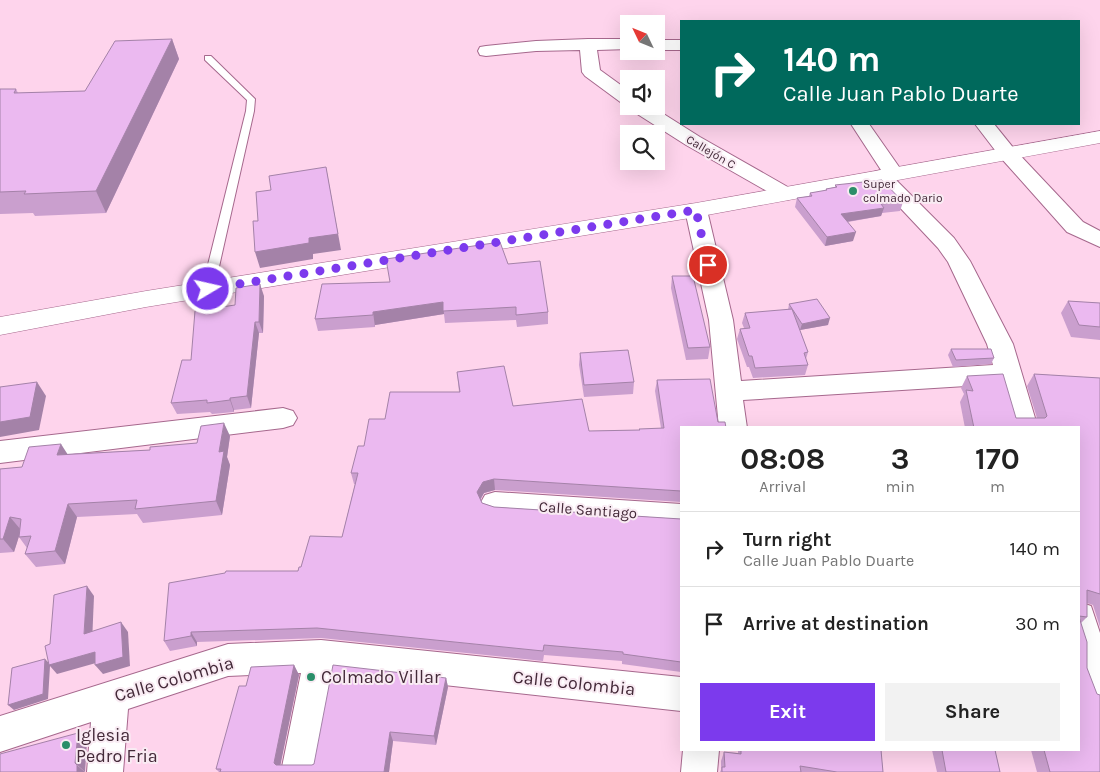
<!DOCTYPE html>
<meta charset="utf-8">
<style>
body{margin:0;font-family:Karla,sans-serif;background:#f2f2f2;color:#222;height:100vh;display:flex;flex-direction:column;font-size:19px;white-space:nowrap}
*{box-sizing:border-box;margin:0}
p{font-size:16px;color:#767676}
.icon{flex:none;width:28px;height:28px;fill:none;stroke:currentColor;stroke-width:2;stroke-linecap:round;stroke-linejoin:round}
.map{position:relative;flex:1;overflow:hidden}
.panel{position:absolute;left:680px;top:426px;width:400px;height:325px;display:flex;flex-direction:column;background:#fff;border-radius:0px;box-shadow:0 5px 20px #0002}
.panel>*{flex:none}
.guide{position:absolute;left:680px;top:20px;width:400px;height:105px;border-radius:0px;box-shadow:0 5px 20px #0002;background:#00695c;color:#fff;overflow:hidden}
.needle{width:32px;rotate:313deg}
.tools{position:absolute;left:620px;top:15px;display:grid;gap:10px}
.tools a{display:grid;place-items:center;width:45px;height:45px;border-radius:0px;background:#fff;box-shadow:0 5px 20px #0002;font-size:25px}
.pin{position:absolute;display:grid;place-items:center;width:42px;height:42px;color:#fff;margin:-21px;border:2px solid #fff;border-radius:50%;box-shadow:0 1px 5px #0007}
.me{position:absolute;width:55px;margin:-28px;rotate:81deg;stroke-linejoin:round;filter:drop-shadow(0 0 4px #0008)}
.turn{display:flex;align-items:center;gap:18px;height:105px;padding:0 20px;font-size:22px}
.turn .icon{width:65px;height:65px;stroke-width:2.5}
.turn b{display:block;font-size:35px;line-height:42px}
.eta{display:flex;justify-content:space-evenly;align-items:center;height:85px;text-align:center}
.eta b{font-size:30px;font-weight:700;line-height:35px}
.action{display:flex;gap:10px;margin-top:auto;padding:10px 20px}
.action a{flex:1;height:58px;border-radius:0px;background:#7c3aed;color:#fff;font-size:20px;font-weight:700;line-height:58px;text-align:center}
.action a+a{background:#f2f2f2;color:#222}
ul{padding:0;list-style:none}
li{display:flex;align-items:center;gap:15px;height:75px;padding:0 20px;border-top:1px solid #e0e0e0}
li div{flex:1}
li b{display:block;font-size:19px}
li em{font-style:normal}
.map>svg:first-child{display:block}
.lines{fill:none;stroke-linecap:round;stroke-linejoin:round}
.lane-casing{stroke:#a6688d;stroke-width:2}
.street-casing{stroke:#a6688d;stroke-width:2}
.secondary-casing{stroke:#a6688d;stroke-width:1}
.lane{fill:#fff;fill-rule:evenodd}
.street{fill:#fff;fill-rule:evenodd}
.secondary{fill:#fff;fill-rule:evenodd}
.wall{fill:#ca9fce}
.shaded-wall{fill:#a482a8}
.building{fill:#ebb9f0;stroke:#a482a8}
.route{stroke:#7c3aed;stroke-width:9;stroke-dasharray:0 16.2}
.poi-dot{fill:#2a8e69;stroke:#f9ebf3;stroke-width:2}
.labels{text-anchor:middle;stroke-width:4;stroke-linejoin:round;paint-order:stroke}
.far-street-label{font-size:12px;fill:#432938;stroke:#f9ebf3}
.far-poi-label{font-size:12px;fill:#432938;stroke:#f9ebf3;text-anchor:start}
.street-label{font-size:15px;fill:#432938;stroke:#f9ebf3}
.near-poi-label{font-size:18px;fill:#432938;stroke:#f9ebf3;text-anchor:start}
.near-street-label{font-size:18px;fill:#432938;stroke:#f9ebf3}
</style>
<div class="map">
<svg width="1100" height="772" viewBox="0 0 1100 772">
<rect width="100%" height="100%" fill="#fed4ec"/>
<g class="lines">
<defs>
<path id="lane" d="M205,56H211L255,99L254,111L214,289L208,293L202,289L246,111L247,100L205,60Z"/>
<g id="street">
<path d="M588,39H629V49L597,50L600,70L629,91V105L623,104L585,76L582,72L580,50L536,51L486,56L480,55L478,51L480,47L486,46L536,41Z"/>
<rect x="656" y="40" width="25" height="10"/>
<path d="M629,106H651L700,137L793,190L796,194L793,198L786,200L779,198L686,145L631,110Z"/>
<path d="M851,124H869L904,174L901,178L896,180L954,238L970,261L1013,344L1038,428H1010L998,384L743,400L747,428H719L709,320L685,210L688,205L696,204L704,205L707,210L733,320L741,381L993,365L987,344L948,262L938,248L874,180L871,176L874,172L881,170Z"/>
<path d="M975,124H994L1015,150L1083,222L1100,231V247L1067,232L1001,158Z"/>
<path d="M283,408L293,411L297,418L293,425L283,428L0,463V441Z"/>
<path d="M495,492L681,504V528L495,516L485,513L480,504L485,495Z"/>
<path d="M1079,602L1091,606L1100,633V708L1088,703L1079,677Z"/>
<path d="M321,640L681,677V711L335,673L317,772H281L301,673L228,676L128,709L123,772H87L91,722L0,752V716L228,644Z"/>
<path d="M683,750H719L717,772H681Z"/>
</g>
<path id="secondary" d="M1100,131V143L696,217L146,307L0,335V317L146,291L696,203Z"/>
</defs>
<use href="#lane" class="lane-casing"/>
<use href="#street" class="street-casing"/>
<use href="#secondary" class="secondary-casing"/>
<use href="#lane" class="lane"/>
<use href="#street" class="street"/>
<use href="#secondary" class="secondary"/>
</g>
<g class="wall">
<path d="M172,39L179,59L106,213L35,216L33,213L0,214V89H16L18,93L85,91Z"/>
<path d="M835,185L903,202L900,211L882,213L881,216L848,222L853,241L825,246L795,207L797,198L809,196L810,193L825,191L826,189L835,187Z"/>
<path d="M508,264L548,312V324L517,327L516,320L445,323L444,314L375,325V327L318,331L315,319L390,282Z"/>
<path d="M672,276L710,347L708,359L686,360L671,288Z"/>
<path d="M264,296L263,333H259L251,408L234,410V412L212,414L210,412L177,414L171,403L191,360L235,305Z"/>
<path d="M1068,301L1100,303V340L1071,337L1061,313Z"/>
<path d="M789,304L828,325L800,330L799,328L808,352L806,359L808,365L805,375L753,378L749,367H747L737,339L740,329L744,328L742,323L745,313L788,310Z"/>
<path d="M951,349L994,358L991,364L953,367L948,355Z"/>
<path d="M580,353L634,382L633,394L584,397L579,365Z"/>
<path d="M457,372L513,406L589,431L639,430L661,428L655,391L657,380L681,428V502L495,490L484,493L481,499L482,503L494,507L681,519V672L622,664V661L544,655L543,661L321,638L197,642V646L170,651L164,641L298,571L301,567L342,537L355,484H354L351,473L364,446L385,419L459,392Z"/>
<path d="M1034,374L1100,378V627L1093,605L1087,603V617L1081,623L1087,668L1100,772H1037L1031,750H1079V428H965L960,402L964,394L961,388L967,376L1016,418H1037L1027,386Z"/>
<path d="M230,436L227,457L230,465L222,515L143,523L137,514L77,517L65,564L36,567L25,554L27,548L19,537V536L14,552L0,553V469L22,467L67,454L150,450L197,443Z"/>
<path d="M294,665L299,675L280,765H312L446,678L448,687L436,745L393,741L389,772H219L216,769L246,686Z"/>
<path d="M738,750H881L883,772H720L721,770V761L724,752L738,753Z"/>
<path d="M932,750H995L1000,772H937Z"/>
</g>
<g class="shaded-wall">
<path d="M172,39L179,59L106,213L96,191Z"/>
<path d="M326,167L341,250L313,254V259L260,268L255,252L309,238Z"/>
<path d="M884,208L881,216L839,223L841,214Z"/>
<path d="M856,232L853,241L825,246L827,237Z"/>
<path d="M260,284L264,296L263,333L259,322Z"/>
<path d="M443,302L444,314L375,325V327L373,312Z"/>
<path d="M830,318L828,325L800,330L802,324Z"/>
<path d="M255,322L259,333L251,408L247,396Z"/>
<path d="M37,382L46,396L39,430L0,437V422Z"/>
<path d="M230,398L234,410V412L230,400Z"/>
<path d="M224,423L230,436L227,457L230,465L222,515L216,501L219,452Z"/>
<path d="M61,444L70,458L57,455Z"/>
<path d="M494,479L495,490L484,493L478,503L477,492L483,482Z"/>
<path d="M68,504L77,517L65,564L55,551Z"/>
<path d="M10,517L21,530L14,552L3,539Z"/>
<path d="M87,586L94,596L92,643L84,634Z"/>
<path d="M121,622L128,632L130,666L103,674L95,665Z"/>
<path d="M191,632L197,642V646L191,636Z"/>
<path d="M95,652L103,661L57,674L50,666L48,699L14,710L8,705L45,659L50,664Z"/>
<path d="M294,665L299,675L279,772L274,763Z"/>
<path d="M446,678L448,687L436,745L434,736Z"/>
<path d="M390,732L393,741L389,772H384Z"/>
<path d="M78,733L87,743L85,772L75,763Z"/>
<path d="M77,765L85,772H77Z"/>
</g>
<g class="building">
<path d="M172,39L96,191L24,194L26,191L0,192V89H16L14,93L85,91L115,41Z"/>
<path d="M326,167L338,234L309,238V243L255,252L253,221H258L256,192L271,190L269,176Z"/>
<path d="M882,180L903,202L881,204L884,208L841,214L856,232L827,237L797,198L812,196L810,193L827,190L826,189L837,187L835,185Z"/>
<path d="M500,242L508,264L540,261L548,312L516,315V307L443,311V302L373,312V315L315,319L322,284L390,282L386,259Z"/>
<path d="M672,276H693L710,347L688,348Z"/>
<path d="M260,284L259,322H255L247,396L230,398V400L207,403V400L171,403L182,360H191L195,311L235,305L236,288Z"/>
<path d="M817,299L830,318L802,324L789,304Z"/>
<path d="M1068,301L1100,303V327L1079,325Z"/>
<path d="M792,309L808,352L804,353L808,365L755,368L752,356H749L740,329L750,328L745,313Z"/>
<path d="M951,349H991L994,358L956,360Z"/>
<path d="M628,350L634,382L584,385L580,353Z"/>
<path d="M504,366L513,406L582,399L589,431L640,430L639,429L664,428L657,380L710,379L718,422H725L726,428H681V491L494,479L483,482L477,492L482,503L494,507L681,519V662L623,654V652L544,645L543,651L317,628L191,632V636L164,641L169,583L225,573L226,571H298L299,567H301L310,536L342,537L358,473H351L358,446H364L369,419H385L390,392H460L457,372Z"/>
<path d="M1003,374L1016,418H1045L1047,416L1034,374L1100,378V594L1087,590V617L1079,616V428H974L966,390L973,391L967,376Z"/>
<path d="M37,382L30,417L0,422V387Z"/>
<path d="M224,423L219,452L224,451L216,501L135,509L137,500L68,504L55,551L25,554L31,536L19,537L21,519L10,517L3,539H0V469L22,467L29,447L61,444L57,455L150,450V447L197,443L201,426Z"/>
<path d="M87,586L84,634L121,622L123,657L95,665V652L49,665L45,646L50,644L54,595Z"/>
<path d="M1079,617L1087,642V668L1097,694L1100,695V772H1050L1044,750H1079Z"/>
<path d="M45,659L43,694L8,705L12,668Z"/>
<path d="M294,665L274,763L276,765H312L314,764L333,665L446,678L434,736L390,732L384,772H220L221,769H216L239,686H246L251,667Z"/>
<path d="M78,733L75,763L77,765V772H0V754Z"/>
<path d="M741,750H881L883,772H837L800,766L801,772H722V767H725L724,752L741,754Z"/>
<path d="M942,750H995L1000,772H946Z"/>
</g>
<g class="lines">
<path class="route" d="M208,289L696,210L708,265"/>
</g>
<g class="poi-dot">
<circle cx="853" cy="191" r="5"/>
<circle cx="311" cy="677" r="5"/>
<circle cx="66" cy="745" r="5"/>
</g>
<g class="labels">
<g class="far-street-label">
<text transform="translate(711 152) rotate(30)" y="4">Callejón C</text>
</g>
<g class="far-poi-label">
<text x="863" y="188">Super<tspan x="863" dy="14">colmado Dario</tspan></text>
</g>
<g class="street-label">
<text transform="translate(588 510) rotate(4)" y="5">Calle Santiago</text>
</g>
<g class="near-poi-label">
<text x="321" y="683">Colmado Villar</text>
<text x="76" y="741">Iglesia<tspan x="76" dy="21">Pedro Fria</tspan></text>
</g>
<g class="near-street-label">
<text transform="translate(174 679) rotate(-16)" y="6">Calle Colombia</text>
<text transform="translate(574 683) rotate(6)" y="6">Calle Colombia</text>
</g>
</g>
</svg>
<div class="tools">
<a><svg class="needle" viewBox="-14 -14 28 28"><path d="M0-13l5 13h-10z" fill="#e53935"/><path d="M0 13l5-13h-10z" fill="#767676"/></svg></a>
<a><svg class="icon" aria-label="sound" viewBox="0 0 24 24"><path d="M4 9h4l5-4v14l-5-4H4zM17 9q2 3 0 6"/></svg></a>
<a><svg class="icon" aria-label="search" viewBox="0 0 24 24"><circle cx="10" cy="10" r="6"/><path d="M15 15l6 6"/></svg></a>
</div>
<div class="pin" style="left:708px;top:265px;background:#d93025"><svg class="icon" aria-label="arrive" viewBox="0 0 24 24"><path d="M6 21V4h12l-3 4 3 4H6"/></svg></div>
<svg class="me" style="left:208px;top:289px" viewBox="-20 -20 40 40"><circle r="17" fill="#7c3aed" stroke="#fff" stroke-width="3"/><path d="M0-11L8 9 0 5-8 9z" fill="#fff"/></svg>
<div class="guide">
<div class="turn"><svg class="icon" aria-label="right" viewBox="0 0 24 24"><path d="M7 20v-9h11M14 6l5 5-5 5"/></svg><div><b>140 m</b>Calle Juan Pablo Duarte</div></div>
</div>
<section class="panel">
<div class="eta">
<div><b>08:08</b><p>Arrival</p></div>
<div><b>3</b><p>min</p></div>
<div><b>170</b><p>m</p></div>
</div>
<ul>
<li><svg class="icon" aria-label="right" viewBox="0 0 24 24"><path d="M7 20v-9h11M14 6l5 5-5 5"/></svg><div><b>Turn right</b><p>Calle Juan Pablo Duarte</p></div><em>140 m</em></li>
<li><svg class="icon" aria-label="arrive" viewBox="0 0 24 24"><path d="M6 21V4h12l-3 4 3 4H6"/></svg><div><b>Arrive at destination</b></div><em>30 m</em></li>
</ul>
<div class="action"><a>Exit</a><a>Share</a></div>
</section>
</div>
